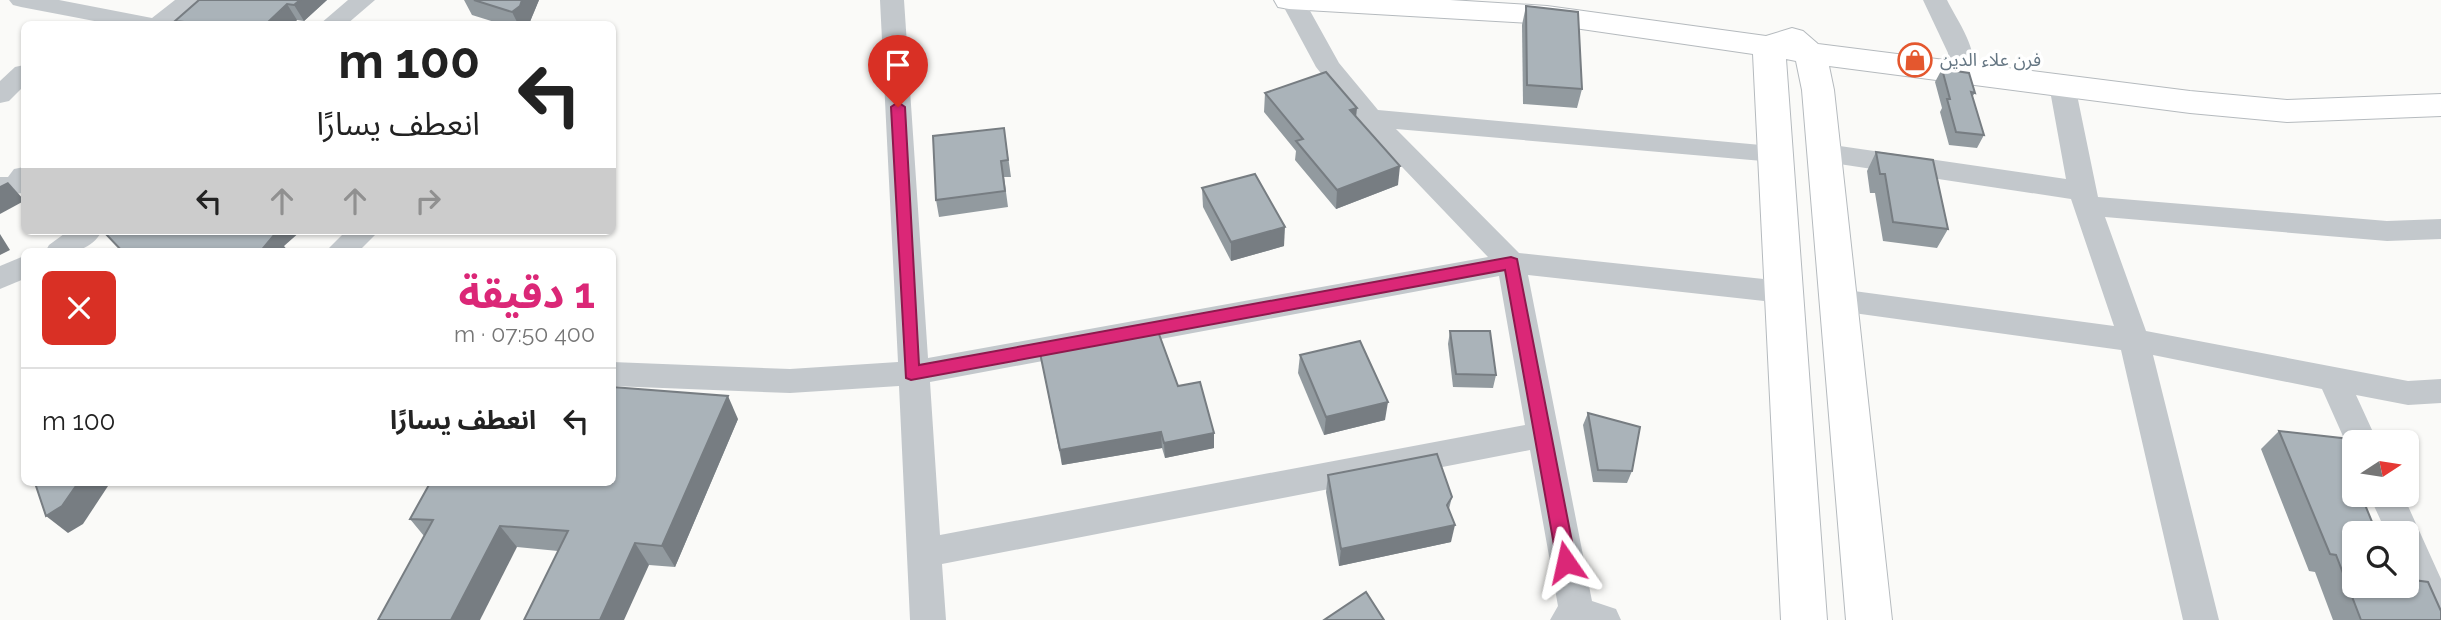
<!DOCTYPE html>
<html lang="ar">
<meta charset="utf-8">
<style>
body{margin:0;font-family:Raleway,"Noto Sans Arabic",sans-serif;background:#f6f6f6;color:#222;direction:rtl;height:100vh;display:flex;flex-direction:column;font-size:26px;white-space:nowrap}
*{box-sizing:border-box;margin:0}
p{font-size:23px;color:#767676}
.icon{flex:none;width:38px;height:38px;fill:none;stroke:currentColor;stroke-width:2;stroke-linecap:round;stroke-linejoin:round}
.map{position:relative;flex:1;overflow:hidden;direction:ltr}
.panel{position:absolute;left:21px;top:248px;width:595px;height:238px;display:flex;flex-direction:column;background:#fff;border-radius:10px;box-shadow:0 2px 5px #0004;direction:rtl}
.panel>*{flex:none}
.top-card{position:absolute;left:21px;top:21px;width:595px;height:214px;border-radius:10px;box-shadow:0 2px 5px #0004;direction:rtl;background:#fff;color:#222;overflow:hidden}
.needle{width:46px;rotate:78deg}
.controls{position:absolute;left:2342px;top:430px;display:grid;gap:14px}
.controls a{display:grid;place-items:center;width:77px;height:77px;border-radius:10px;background:#fff;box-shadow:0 2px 5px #0004;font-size:35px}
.pin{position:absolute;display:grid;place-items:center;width:60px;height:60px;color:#fff;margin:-72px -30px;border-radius:50% 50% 50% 0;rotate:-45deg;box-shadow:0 0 7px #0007}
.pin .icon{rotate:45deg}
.me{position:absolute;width:77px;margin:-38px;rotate:349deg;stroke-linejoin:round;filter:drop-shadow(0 0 5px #0008)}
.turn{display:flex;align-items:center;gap:24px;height:147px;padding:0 21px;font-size:32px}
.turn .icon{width:91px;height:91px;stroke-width:2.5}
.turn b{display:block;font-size:49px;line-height:60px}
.lanes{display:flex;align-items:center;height:66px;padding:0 21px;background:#0003;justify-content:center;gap:35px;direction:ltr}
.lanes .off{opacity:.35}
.round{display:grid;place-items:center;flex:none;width:74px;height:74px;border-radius:10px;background:#f6f6f6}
.overview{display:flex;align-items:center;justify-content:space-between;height:119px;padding:0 21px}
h1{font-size:42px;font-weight:700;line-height:52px;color:#db2777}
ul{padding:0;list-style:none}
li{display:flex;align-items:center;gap:21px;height:105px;padding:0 21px;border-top:2px solid #e0e0e0}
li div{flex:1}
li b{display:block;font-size:26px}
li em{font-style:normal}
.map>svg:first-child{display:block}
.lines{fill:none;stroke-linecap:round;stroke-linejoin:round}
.major-casing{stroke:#b5babe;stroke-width:2}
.minor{fill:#c3c8cc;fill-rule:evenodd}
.major{fill:#fff;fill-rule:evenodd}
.wall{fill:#929a9f}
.shaded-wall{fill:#777d82}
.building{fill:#aab3b9;stroke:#777d82;stroke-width:2}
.route{fill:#db2777;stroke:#8e194d;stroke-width:2}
.labels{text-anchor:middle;stroke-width:7;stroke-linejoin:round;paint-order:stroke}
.poi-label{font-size:18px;fill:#657683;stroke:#fff;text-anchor:start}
</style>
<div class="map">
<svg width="2441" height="620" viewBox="0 0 2441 620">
<rect width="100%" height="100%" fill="#fafaf8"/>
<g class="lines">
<defs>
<path id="major" d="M1274,0H1450L1547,6L1766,36L1792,28L1803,31L1818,44L2190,91L2287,100L2441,94V116L2287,122L2190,113L1829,66L1834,90L1892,620H1846L1802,90L1796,61L1786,59L1827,620H1781L1753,54L1547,24L1289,9L1278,7Z"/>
</defs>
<use href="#major" class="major-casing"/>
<g class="minor">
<path d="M9,0H59L152,18L175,0H202L174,24H110L21,7L13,5Z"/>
<path d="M348,0H375L347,24H320Z"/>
<path d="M880,0H904L928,358L1488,257L1361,124L1316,67L1280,0H1304L1339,63L1378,110L1783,147L1787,153L1783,159L1774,162L1396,129L1519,253L1782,281L1792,284L1797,292L1792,300L1782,303L1528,275L1592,601L1616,609L1621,620H1550L1558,606L1530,450L942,564L946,620H910L899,386L790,393L612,386V362L790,369L898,362ZM1499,276L1525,425L940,535L930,382Z"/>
<path d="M1923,0H1947C1956,19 1983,55 1970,76H1952L1948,70V53Z"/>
<path d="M24,65V86L9,101L0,103V81L15,67Z"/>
<path d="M2062,77L2071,79L2075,85L2098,197L2387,221L2441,219V239L2387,241L2105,217L2146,331L2408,381L2441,379V403L2408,405L2356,395L2378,443H2354V453L2346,443L2322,389L2153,355L2219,620H2183L2121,350L1839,311L1829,308L1824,300L1829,292L1839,289L2114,326L2071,199L1826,162L1817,159L1813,153L1817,147L1826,144L2066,179L2049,85L2053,79Z"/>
<path d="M24,167V193L0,195V177H8L14,169Z"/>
<path d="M68,231H102C89,254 68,252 45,252L49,245Z"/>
<path d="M346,231H379L358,252H325Z"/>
<path d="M24,256V279L0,289V266Z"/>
<path d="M2369,495H2403L2441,579V620H2424L2406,580V534H2387Z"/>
</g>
<use href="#major" class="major"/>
</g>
<g class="wall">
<path d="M199,0H327L304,21L297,20L293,24H177L175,21Z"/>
<path d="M464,0H539L529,24H501L472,15Z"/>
<path d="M1526,6L1582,89L1577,108L1523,104L1522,25Z"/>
<path d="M1942,69L1975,93L1972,97L1984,135L1977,148L1949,145L1940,112L1942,108L1935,82Z"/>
<path d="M1265,93L1356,118L1398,185L1336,209L1295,160L1296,151L1264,112Z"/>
<path d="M1004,128L1011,177H1004L1008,207L939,217L936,200Z"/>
<path d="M1876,152L1948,229L1937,248L1883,241L1875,193H1870L1867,171Z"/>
<path d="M1202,188L1284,246L1231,261L1203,207Z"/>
<path d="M1450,331L1496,375L1493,388L1453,387L1448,344Z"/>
<path d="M1039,348L1178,386L1214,448L1165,458L1162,448L1062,465Z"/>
<path d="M1300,355L1385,420L1324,435L1298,373Z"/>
<path d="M1588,413L1632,471L1627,483L1593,482L1583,425Z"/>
<path d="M738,419L675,567L649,565L558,551L517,547L424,536L410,519Z"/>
<path d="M2279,431L2354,495H2382L2366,508L2354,586L2441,620H2333L2315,572L2309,571L2261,449Z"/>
<path d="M1328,475L1452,497L1449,509L1451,542L1339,566L1326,492Z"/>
</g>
<g class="shaded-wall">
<path d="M300,0H327L304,21L294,5Z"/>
<path d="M522,0H539L529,24H518L512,12Z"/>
<path d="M287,4L297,20L293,24H266Z"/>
<path d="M1357,108L1355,127L1350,110Z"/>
<path d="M1400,166L1398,185L1336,209L1337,190Z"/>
<path d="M8,182L24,200V201L0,214V186Z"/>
<path d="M1285,227L1284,246L1231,261V242Z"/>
<path d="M268,231H301L284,246L288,251L287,252H260Z"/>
<path d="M0,234L10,250L0,255Z"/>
<path d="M728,396L738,419L675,567L662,546Z"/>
<path d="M1388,402L1385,420L1324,435L1326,417Z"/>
<path d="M1161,432L1162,448L1062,465L1060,450Z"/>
<path d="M1214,433V448L1165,458L1164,443Z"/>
<path d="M78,483H110L83,524L68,533L46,516Z"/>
<path d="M1455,525L1451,542L1339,566L1341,549Z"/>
<path d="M500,526L517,547L480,620H451Z"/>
<path d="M635,543L649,565L624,620H600Z"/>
</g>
<g class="building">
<path d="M199,0H300L294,5L287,4L266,24H202L175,21Z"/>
<path d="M474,0H522L520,6L512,12Z"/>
<path d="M1526,6L1578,12L1582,89L1527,85Z"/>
<path d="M1942,69L1969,73L1975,93L1971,92L1984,135L1956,132L1947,99H1950Z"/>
<path d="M1326,72L1357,108L1350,110L1400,166L1337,190L1296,141L1303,139L1265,93Z"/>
<path d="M1004,128L1008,160L1001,161L1005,191L936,200L933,136Z"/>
<path d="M1876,152L1933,160L1948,229L1893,222L1885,174H1880Z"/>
<path d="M1255,174L1285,227L1231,242L1202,188Z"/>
<path d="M103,231H268L267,232L275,234L260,252H123Z"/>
<path d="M1156,326L1178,386L1200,382L1214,433L1164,443L1161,432L1060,450L1039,348Z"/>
<path d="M1450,331H1490L1496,375L1456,374Z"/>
<path d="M1360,341L1388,402L1326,417L1300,355Z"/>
<path d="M612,387L728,396L662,546L635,543L600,620H524L568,531L500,526L451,620H378L433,520L410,519L430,483H612Z"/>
<path d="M1588,413L1640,427L1632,471L1598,470Z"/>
<path d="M2279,431L2359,440L2360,443H2354V495H2361L2377,534H2354V586H2406V579L2428,582L2441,611V620H2361L2336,555L2330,554Z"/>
<path d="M1437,454L1452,497L1447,505L1455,525L1341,549L1328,475Z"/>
<path d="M35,483H78L62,506L46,516Z"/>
<path d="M1366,592L1384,620H1324Z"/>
</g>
<path class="route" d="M898,102L905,107L919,365L1511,257L1517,259L1576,562L1573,568L1566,570L1560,568L1557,562L1505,270L911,380L906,378L891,107Z"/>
<defs>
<symbol id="shop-ring" viewBox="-11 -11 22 22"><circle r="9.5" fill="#fff" stroke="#e4572e" stroke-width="1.5"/><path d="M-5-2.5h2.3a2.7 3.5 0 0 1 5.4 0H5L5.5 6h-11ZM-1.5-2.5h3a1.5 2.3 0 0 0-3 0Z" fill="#e4572e"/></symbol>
</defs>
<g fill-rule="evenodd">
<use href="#shop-ring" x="1896" y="41" width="38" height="38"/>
</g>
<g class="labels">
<g class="poi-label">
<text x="1940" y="66">فرن علاء الدين</text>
</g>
</g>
</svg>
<div class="controls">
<a><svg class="needle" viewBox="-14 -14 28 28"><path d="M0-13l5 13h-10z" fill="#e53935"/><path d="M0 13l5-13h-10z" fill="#767676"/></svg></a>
<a><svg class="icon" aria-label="search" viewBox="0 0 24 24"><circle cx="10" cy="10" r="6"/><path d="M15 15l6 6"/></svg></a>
</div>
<div class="pin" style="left:898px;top:107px;background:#d93025"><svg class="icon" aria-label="arrive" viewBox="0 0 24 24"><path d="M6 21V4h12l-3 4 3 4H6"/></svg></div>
<svg class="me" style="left:1566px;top:562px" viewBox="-20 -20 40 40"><path d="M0-17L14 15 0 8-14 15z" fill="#db2777" stroke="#fff" stroke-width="4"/></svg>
<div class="top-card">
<div class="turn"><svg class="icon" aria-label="left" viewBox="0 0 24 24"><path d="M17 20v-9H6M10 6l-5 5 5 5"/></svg><div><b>100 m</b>انعطف يسارًا</div></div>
<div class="lanes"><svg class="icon" aria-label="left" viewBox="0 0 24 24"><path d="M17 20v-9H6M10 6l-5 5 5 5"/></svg><svg class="icon off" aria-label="ahead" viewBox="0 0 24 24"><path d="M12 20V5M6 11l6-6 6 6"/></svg><svg class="icon off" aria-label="ahead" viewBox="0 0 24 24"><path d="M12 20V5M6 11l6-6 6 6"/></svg><svg class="icon off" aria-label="right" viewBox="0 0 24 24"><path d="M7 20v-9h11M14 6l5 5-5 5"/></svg></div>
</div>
<section class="panel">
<div class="overview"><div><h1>1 دقيقة</h1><p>400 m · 07:50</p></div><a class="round" style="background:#d93025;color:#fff"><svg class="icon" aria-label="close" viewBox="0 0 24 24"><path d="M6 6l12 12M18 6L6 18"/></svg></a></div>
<ul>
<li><svg class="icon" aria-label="left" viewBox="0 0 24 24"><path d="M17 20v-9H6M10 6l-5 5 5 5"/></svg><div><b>انعطف يسارًا</b></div><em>100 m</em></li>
</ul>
</section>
</div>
